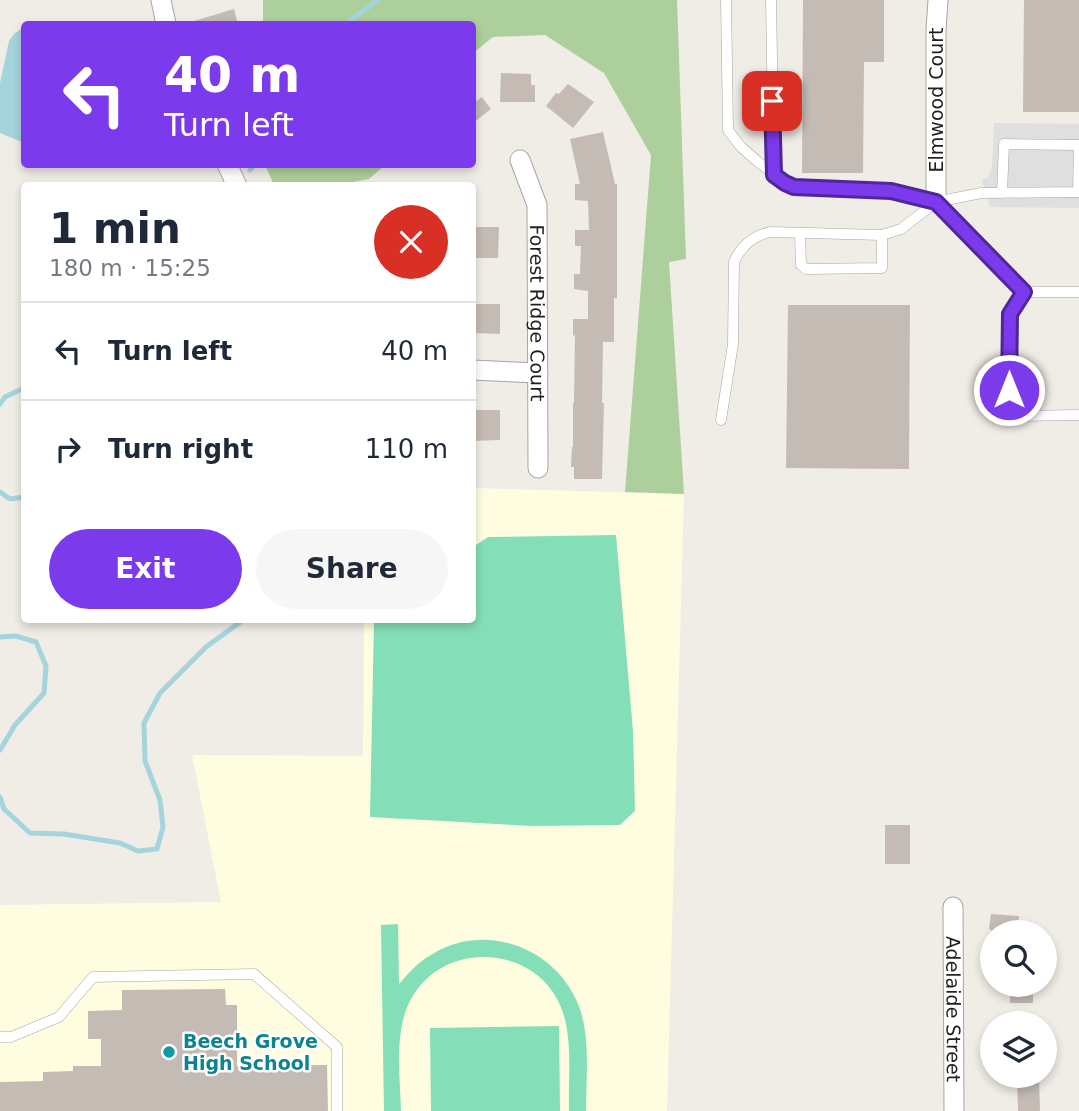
<!DOCTYPE html>
<meta charset="utf-8">
<style>
body{margin:0;font-family:"DejaVu Sans",sans-serif;background:#f6f6f7;color:#1f2937;height:100vh;display:flex;flex-direction:column;font-size:26px;white-space:nowrap}
*{box-sizing:border-box;margin:0}
p{font-size:23px;color:#747a83}
.icon{flex:none;width:38px;height:38px;fill:none;stroke:currentColor;stroke-width:2;stroke-linecap:round;stroke-linejoin:round}
.map{position:relative;flex:1;overflow:hidden}
.side{position:absolute;left:21px;top:182px;width:455px;height:441px;display:flex;flex-direction:column;background:#fff;border-radius:7px;box-shadow:0 4px 10px #0003}
.side>*{flex:none}
.banner{position:absolute;left:21px;top:21px;width:455px;height:147px;border-radius:7px;box-shadow:0 4px 10px #0003;background:#7c3aed;color:#fff;overflow:hidden}
.fabs{position:absolute;left:980px;top:920px;display:grid;gap:14px}
.fabs a{display:grid;place-items:center;width:77px;height:77px;border-radius:50%;background:#fff;box-shadow:0 4px 10px #0003;font-size:35px}
.pin{position:absolute;display:grid;place-items:center;width:60px;height:60px;color:#fff;margin:-30px;border-radius:14px;box-shadow:0 4px 10px #0006}
.me{position:absolute;width:77px;margin:-38px;rotate:0deg;stroke-linejoin:round;filter:drop-shadow(0 0 5px #0008)}
.turn{display:flex;align-items:center;gap:24px;height:147px;padding:0 28px;font-size:32px}
.turn .icon{width:91px;height:91px;stroke-width:2.5}
.turn b{display:block;font-size:49px;line-height:60px}
.round{display:grid;place-items:center;flex:none;width:74px;height:74px;border-radius:37px;background:#f6f6f7}
.summary{display:flex;align-items:center;justify-content:space-between;height:119px;padding:0 28px}
h1{font-size:42px;font-weight:600;line-height:52px}
.action{display:flex;gap:14px;margin-top:auto;padding:14px 28px}
.action a{flex:1;height:80px;border-radius:42px;background:#7c3aed;color:#fff;font-size:28px;font-weight:600;line-height:80px;text-align:center}
.action a+a{background:#f6f6f7;color:#1f2937}
ul{padding:0;list-style:none}
li{display:flex;align-items:center;gap:21px;height:98px;padding:0 28px;border-top:2px solid #e0e1e3}
li div{flex:1}
li b{display:block;font-size:26px}
li em{font-style:normal}
.map>svg:first-child{display:block}
.education{fill:#fffde0}
.forest{fill:#adcf9b}
.pitch{fill:#84deb7}
.parking{fill:#dfdfdf}
.water{fill:#a6d4dd}
.lines{fill:none;stroke-linecap:round;stroke-linejoin:round}
.stream{stroke:#a6d4dd;stroke-width:5}
.building{fill:#c5bbb5}
.service-casing{stroke:#a6a6a6;stroke-width:11}
.minor-casing{stroke:#a6a6a6;stroke-width:21}
.service{stroke:#fff;stroke-width:10}
.minor{stroke:#fff;stroke-width:19}
.route-casing{stroke:#51269a;stroke-width:18}
.route{stroke:#7c3aed;stroke-width:12}
.culture-dot{fill:#0f9aa8;stroke:#fff;stroke-width:2.5}
.labels{text-anchor:middle;stroke-width:5;stroke-linejoin:round;paint-order:stroke}
.street-label{font-size:19px;fill:#1f1f1f;stroke:#fff}
.culture-label{font-size:19px;font-weight:bold;fill:#0d838f;stroke:#fff;text-anchor:start}
</style>
<div class="map">
<svg width="1079" height="1111" viewBox="0 0 1079 1111">
<rect width="100%" height="100%" fill="#f0ece6"/>
<path class="education" d="M473,488L684,494L667,1111H0V905L221,902L192,755L363,756L364,620H472Z"/>
<g class="forest">
<path d="M263,0H677L686,259L669,262L684,494L625,492L651,155L604,73L545,35L493,37L473,53L472,24H263Z"/>
<path d="M265,165H385L369,179L337,185H274Z"/>
</g>
<g class="pitch">
<path d="M616,535L633,731L635,811L620,825L532,826L370,817L374,623L377,620H472L473,547L488,537Z"/>
<path d="M398,924L399,984C409,973 418,962 431,955C484,921 555,947 578,1004C591,1035 586,1078 586,1111H569C568,1080 573,1039 562,1010C538,944 442,938 410,1001C394,1032 400,1076 401,1111H384L381,925Z"/>
<path d="M559,1026L560,1111H431L430,1028Z"/>
</g>
<path class="parking" d="M994,123L1079,124V208L990,207L982,180L988,177L992,168Z"/>
<path class="water" d="M24,27V143L0,133V83L9,41L14,34Z"/>
<g class="lines">
<g class="stream">
<path d="M345,24L378,0"/>
<path d="M250,170L255,164"/>
<path d="M0,404L5,397L24,388"/>
<path d="M0,492L10,499L24,497"/>
<path d="M0,637L16,636L36,642L46,666L44,693L15,725L0,750"/>
<path d="M0,797L4,809L30,833L64,834L120,843L138,851L157,849L163,827L160,800L145,761L144,723L160,693L206,647L243,620"/>
</g>
</g>
<g class="building">
<path d="M803,0H884V62H864L863,173H802Z"/>
<path d="M1024,0H1079V112H1023Z"/>
<path d="M234,9L238,24H195L194,21Z"/>
<path d="M501,73L531,74V85H535V102H500Z"/>
<path d="M568,84L594,102L573,128L546,106L556,93L559,94Z"/>
<path d="M482,97L491,109L472,124V104Z"/>
<path d="M603,132L615,184H617V298H614V342H603L602,403H604L602,479H574V467H571L572,447H573V403H574L575,335L573,336V319H588V291L574,289V274H580L581,246H575V230H589L588,201L575,200V184H580L570,139Z"/>
<path d="M473,227H499L498,258H472Z"/>
<path d="M472,304H500V334L472,333Z"/>
<path d="M788,305H910L909,469L786,468Z"/>
<path d="M472,410H500V440L472,441Z"/>
<rect x="885" y="825" width="25" height="39"/>
<path d="M991,914L1019,916L1018,933H991V930L989,929Z"/>
<rect x="1010" y="985" width="23" height="18"/>
<path d="M225,989L226,1005H237V1066L327,1065L328,1111H0V1082L43,1081V1072L73,1071V1066H101V1039H88V1011L122,1010V990Z"/>
<path d="M1017,1076H1039L1040,1111H1018Z"/>
</g>
<g class="lines">
<defs>
<g id="service">
<path d="M726,0L728,130L741,147L757,161L785,183L794,187L891,191L936,202L981,193L1078,192L1079,145L1004,144L1002,193"/>
<path d="M771,0L774,175"/>
<path d="M936,202L1024,292H1079"/>
<path d="M800,233L801,265L806,269L882,268V235"/>
<path d="M1024,292L1010,314L1009,416L1079,415"/>
<path d="M721,420L733,344L734,262C741,246 753,236 770,232L882,235L901,229L936,202"/>
<path d="M0,1037H11L59,1017L93,977L254,974L337,1047V1111"/>
</g>
<g id="minor">
<path d="M161,0L166,24"/>
<path id="s1" d="M520,160L537,205L538,468"/>
<path d="M227,164L237,186"/>
<path id="s2" d="M936,202V30L938,0"/>
<path d="M472,370L538,373"/>
<path id="s3" d="M953,907L954,1111"/>
</g>
</defs>
<use href="#service" class="service-casing"/>
<use href="#minor" class="minor-casing"/>
<use href="#service" class="service"/>
<use href="#minor" class="minor"/>
</g>
<g class="lines">
<defs>
<path id="route" d="M772,101L774,175L785,183L794,187L891,191L936,202L1024,292L1010,314L1009,390"/>
</defs>
<use href="#route" class="route-casing"/>
<use href="#route" class="route"/>
</g>
<circle class="culture-dot" cx="169" cy="1052" r="7"/>
<g class="labels">
<g class="street-label">
<text dy="7" stroke="none"><textPath href="#s2" startOffset="102">Elmwood Court</textPath></text>
<text dy="7" stroke="none"><textPath href="#s1" startOffset="156">Forest Ridge Court</textPath></text>
<text dy="7" stroke="none"><textPath href="#s3" startOffset="102">Adelaide Street</textPath></text>
</g>
<g class="culture-label">
<text x="183" y="1048">Beech Grove<tspan x="183" dy="22">High School</tspan></text>
</g>
</g>
</svg>
<div class="fabs">
<a><svg class="icon" aria-label="search" viewBox="0 0 24 24"><circle cx="10" cy="10" r="6"/><path d="M15 15l6 6"/></svg></a>
<a><svg class="icon" aria-label="layers" viewBox="0 0 24 24"><path d="M12 4l9 5-9 5-9-5zM3 14l9 5 9-5"/></svg></a>
</div>
<div class="pin" style="left:772px;top:101px;background:#d93025"><svg class="icon" aria-label="arrive" viewBox="0 0 24 24"><path d="M6 21V4h12l-3 4 3 4H6"/></svg></div>
<svg class="me" style="left:1009px;top:390px" viewBox="-20 -20 40 40"><circle r="17" fill="#7c3aed" stroke="#fff" stroke-width="3"/><path d="M0-11L8 9 0 5-8 9z" fill="#fff"/></svg>
<div class="banner">
<div class="turn"><svg class="icon" aria-label="left" viewBox="0 0 24 24"><path d="M17 20v-9H6M10 6l-5 5 5 5"/></svg><div><b>40 m</b>Turn left</div></div>
</div>
<section class="side">
<div class="summary"><div><h1>1 min</h1><p>180 m · 15:25</p></div><a class="round" style="background:#d93025;color:#fff"><svg class="icon" aria-label="close" viewBox="0 0 24 24"><path d="M6 6l12 12M18 6L6 18"/></svg></a></div>
<ul>
<li><svg class="icon" aria-label="left" viewBox="0 0 24 24"><path d="M17 20v-9H6M10 6l-5 5 5 5"/></svg><div><b>Turn left</b></div><em>40 m</em></li>
<li><svg class="icon" aria-label="right" viewBox="0 0 24 24"><path d="M7 20v-9h11M14 6l5 5-5 5"/></svg><div><b>Turn right</b></div><em>110 m</em></li>
</ul>
<div class="action"><a>Exit</a><a>Share</a></div>
</section>
</div>
